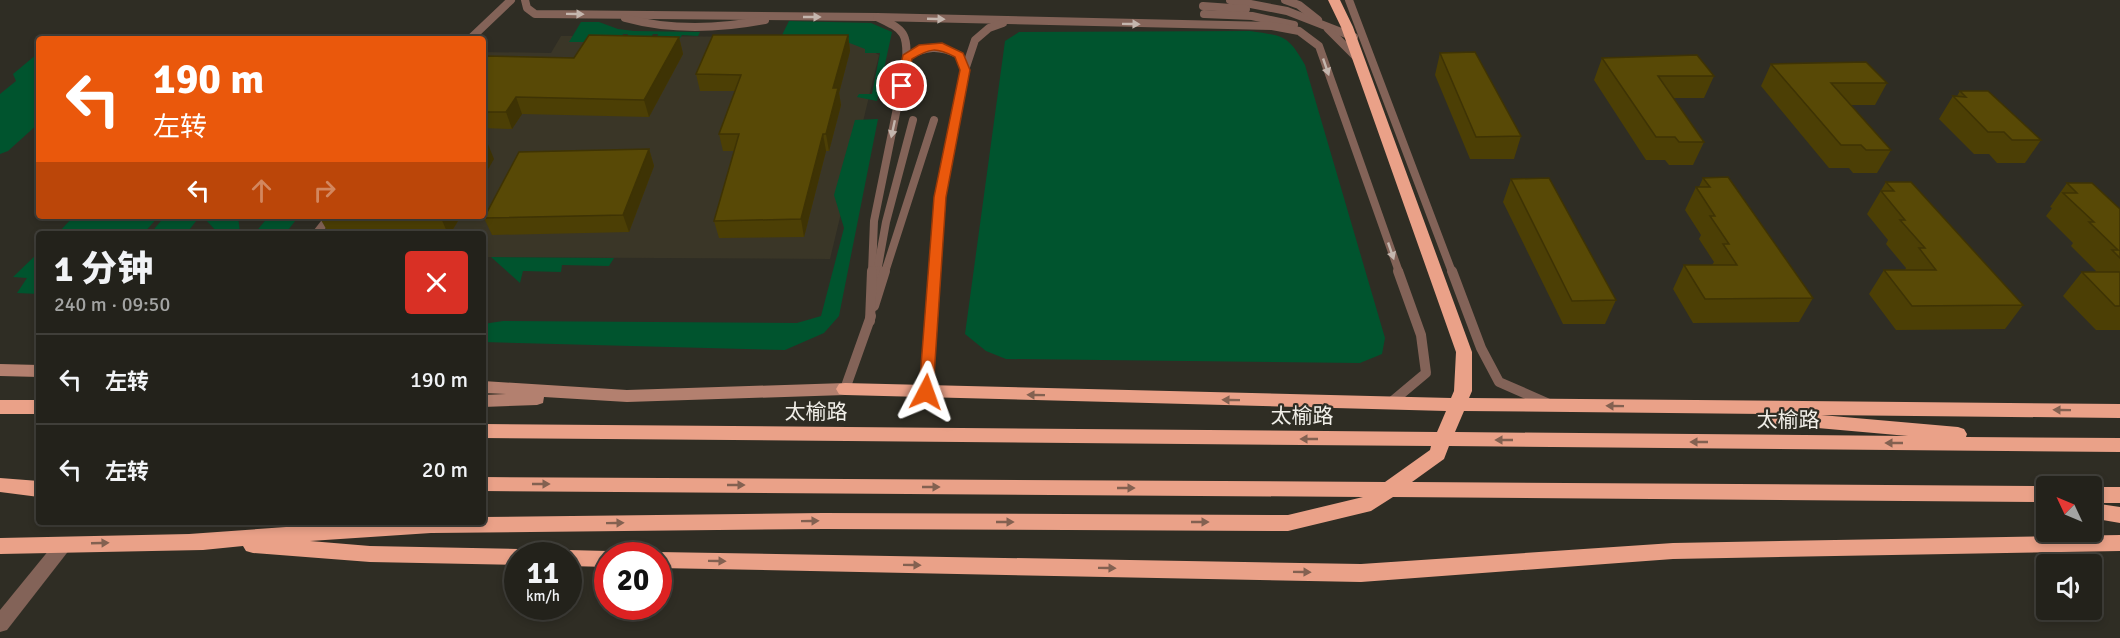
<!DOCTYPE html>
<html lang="zh">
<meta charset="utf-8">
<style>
body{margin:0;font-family:Signika,"Noto Sans SC",sans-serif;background:#2f2f28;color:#f1f3f6;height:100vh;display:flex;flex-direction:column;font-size:22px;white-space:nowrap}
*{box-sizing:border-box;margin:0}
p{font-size:20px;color:#a3a4a3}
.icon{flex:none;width:33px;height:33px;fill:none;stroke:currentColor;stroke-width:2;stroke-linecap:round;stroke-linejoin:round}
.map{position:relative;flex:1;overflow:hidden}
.side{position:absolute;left:36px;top:231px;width:450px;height:294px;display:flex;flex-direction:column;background:#23221b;border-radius:6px;box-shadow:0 3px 9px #0003,0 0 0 2px #403f3a}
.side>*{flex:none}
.banner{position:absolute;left:36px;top:36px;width:450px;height:183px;border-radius:6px;box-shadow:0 3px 9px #0003,0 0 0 2px #403f3a;background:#ea580c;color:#fff;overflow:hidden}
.needle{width:39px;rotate:314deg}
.tools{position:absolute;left:2036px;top:476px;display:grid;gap:12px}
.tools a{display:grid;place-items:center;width:66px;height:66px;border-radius:6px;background:#23221b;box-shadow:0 3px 9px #0003,0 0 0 2px #403f3a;font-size:30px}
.speed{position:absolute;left:504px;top:542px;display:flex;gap:12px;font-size:30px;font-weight:700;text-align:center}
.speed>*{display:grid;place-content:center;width:78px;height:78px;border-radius:50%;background:#23221b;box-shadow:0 3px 9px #0003,0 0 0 2px #403f3a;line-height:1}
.speed small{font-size:15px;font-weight:400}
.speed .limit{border:9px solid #d22;background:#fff;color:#111}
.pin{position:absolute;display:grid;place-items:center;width:51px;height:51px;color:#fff;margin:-26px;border:3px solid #fff;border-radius:50%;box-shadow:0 2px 6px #0007}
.me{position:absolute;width:66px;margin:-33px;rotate:4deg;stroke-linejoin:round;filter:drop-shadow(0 0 4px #0008)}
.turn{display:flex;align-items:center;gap:21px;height:126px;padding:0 18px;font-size:27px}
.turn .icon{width:78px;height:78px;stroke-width:2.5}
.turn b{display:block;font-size:42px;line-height:51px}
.lanes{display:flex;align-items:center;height:57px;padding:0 18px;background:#0003;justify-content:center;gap:30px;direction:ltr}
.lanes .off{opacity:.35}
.round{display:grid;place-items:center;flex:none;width:63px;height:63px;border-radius:6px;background:#2f2f28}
.summary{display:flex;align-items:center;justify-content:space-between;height:102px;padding:0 18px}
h1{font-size:36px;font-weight:800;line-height:45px}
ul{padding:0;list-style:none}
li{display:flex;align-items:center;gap:18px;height:90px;padding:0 18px;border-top:2px solid #403f3a}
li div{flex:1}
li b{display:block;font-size:22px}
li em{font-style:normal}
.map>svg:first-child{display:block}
.built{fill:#3a3627}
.green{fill:#00542e}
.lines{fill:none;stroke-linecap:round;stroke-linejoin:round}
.service-far1{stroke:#836358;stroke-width:8}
.service{stroke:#836358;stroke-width:10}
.tertiary{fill:#836358;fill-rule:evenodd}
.secondary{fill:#b3806f;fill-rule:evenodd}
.trunk{fill:#eaa188;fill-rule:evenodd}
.wall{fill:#4c3f05}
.shaded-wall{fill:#3e3304}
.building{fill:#584906;stroke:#3e3304;stroke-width:1.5}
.oneway{fill:#c4b6ae}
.oneway2{fill:#836151}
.route{fill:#ea580c;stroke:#983908;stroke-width:1.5}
.labels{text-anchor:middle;stroke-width:4.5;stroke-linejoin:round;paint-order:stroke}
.street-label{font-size:21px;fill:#f0eee8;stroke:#2f2d24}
</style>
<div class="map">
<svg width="2120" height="638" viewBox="0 0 2120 638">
<rect width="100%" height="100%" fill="#2f2d24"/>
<path class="built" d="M561,36L847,37L879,55L830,259L483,257V234H323L336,216H483V52L551,53Z"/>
<g class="green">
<path d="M789,21L871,23L892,32L877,101L857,97L859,94H872L880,53H865V49L847,42L849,36L782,35Z"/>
<path d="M581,22H599L618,29L634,31L700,32L698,36L682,35L677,43H655L658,34H653L648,43L624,42L628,34H623L618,42H569Z"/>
<path d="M1250,31C1284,36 1288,35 1305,65L1385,338L1382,354L1360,363L1006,359L986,351L965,334L1005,41L1019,32Z"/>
<path d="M37,54L39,123L8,151L0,154V94L16,81L13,74Z"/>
<path d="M878,119L839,316L824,333L785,350L483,342V324L503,321L797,323L821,316L844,228L834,195L855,120Z"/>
<path d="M74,216H159L143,234H57Z"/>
<path d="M165,216H200L186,234H150Z"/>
<path d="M207,216H238L240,233L219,234L205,219Z"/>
<path d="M269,216H299L285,234H254Z"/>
<path d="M39,252V294L17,293L27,278L13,277Z"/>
<path d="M491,257L614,258L609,266L562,265L561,272L523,271L520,283Z"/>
</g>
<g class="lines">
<g class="service-far1">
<path d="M525,0L527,8L535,14L877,17C905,30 908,33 906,64L874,221L872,272"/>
<path d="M1230,0L1287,11L1354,37"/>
<path d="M1285,0L1299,5L1318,20"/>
<path d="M1349,0L1452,272"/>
<path d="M1203,6L1246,9"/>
<path d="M1204,14L1252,16L1294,25"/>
<path d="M877,17L1272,26L1299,31L1319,46L1399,272"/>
<path d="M625,18C672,31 718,29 765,20"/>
<path d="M1328,29L1357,58"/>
<path d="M470,39L511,0"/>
<path d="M907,57C926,46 939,45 959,55L965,70"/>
<path d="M316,234L330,216"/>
<path d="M877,272L886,222L913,120"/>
<path d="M885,272L934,120"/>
<path d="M935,272L940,197L965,70L975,40L989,28L1003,23"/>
</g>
<g class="service">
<path d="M1452,271L1481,348L1499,382L1547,403"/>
<path d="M876,281L878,271"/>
<path d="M874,306L885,271"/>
<path d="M870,321L872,271"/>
<path d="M845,389L871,316"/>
<path d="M926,392L935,271"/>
<path d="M1389,404L1426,373L1421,335L1398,271"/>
</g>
<path class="tertiary" d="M64,537L70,539L73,544L70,549L7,630L0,632V610L58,539Z"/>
<g class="secondary">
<path d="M0,364L39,365V377L0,376Z"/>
<path d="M483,381L627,390L845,383L851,385L853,389L851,393L845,395L627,402L544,397L543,403L537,405L483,407V395L506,394L483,393Z"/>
</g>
<g class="trunk">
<path d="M1328,0H1340L1353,27L1472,352V391L1469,398L2120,404V418L1821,415L1958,427L1964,429L1967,434L1966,437L2120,438V452L1449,446L1444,459L1412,482L2046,486V502L1393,497L1371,511L1288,531L823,529L431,533L310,541L370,546L518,549L525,551L527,555H518V565L370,562L253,553L246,551L243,546L203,550L0,554V538L189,534L357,522H483V517L823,513L1288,515L1363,497L483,491V477L1385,482L1430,450L1431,446L483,438V424L1437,432L1446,411L845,395L839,394L836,389L839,384L845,383L1451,398L1454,391L1456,352L1341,27ZM1464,411L1765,414L1763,417L1766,422L1772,424L1908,436L1455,432Z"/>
<rect x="0" y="400" width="39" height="14"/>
<path d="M0,478L39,481V497L0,492Z"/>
<path d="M2091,487H2120V503H2093L2120,507V523L2091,518Z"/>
<path d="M2120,535V551L1673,559L1361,582L658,568V555H650L658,552L1361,564L1673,543Z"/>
<path d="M568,550L608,551L616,555H608V567L568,566V555H559Z"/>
</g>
</g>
<g class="wall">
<path d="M848,35L850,51L839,93L841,105L829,151H826L804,237L719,238L714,221L734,151H723L719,134L735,91H700L696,74Z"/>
<path d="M679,37L683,54L649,117L522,114L512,129L483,128V56L574,58Z"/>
<path d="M1440,53L1521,136L1514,159H1470L1435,75Z"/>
<path d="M1602,58L1714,76L1704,98H1673L1704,142L1693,165H1669L1665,160H1646L1594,80Z"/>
<path d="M1771,64L1887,83L1875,105H1851L1891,150L1877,173H1853L1849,168H1829L1761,86Z"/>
<path d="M1960,91L2041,140L2025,163H1997L1989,154H1974L1939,119L1953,96H1957Z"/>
<path d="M649,149L654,166L629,232L492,235L484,218Z"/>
<path d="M1703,178L1813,298L1799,322L1693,323L1673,289L1684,265H1712L1714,262L1699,239L1701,235L1685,210L1696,187H1699Z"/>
<path d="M1511,179L1616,300L1605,324H1563L1503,202Z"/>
<path d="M1886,182L2023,305L2005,329L1896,330L1869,294L1884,270H1905L1906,268L1886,244L1888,240L1867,214Z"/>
<path d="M2067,183L2120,209V330H2096L2063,296L2082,272H2095L2096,271L2071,246L2073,243L2046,216L2052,208L2050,207Z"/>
<path d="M324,216H461L450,234H329L321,220Z"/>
</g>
<g class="shaded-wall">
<path d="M848,35L850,51L839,93L841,105L829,151L826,134L833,88Z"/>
<path d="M679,37L683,54L649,117L644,100Z"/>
<path d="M516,97L522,114L512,129L506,112Z"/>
<path d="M823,134L826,151L804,237L801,219Z"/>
<path d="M487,142L494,159L483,178V149Z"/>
<path d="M649,149L654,166L629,232L623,215Z"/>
<path d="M443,216H461L450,234H448L441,218Z"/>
</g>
<g class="building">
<path d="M589,35L679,37L644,100L516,97L506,112H483V56L574,58Z"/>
<path d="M713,35H848L833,88H838L826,134H823L801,219L714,221L739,134H719L741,75L696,74Z"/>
<path d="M1475,52L1521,136L1476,137L1440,53Z"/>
<path d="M1697,55L1714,76H1658L1704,142H1679L1675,137H1656L1602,58Z"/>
<path d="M1866,62L1887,83H1831L1891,150H1866L1861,145H1841L1771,64Z"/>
<path d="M1960,91H1988L2041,140H2012L2004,132H1988L1953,96L1966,97Z"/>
<path d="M483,142H487L483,149Z"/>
<path d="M649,149L623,215L484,218L519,152Z"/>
<path d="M1728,177L1813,298L1705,299L1684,265H1737L1723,244H1729L1710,216H1715L1696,187H1710L1703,178Z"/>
<path d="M1549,178L1616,300L1572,301L1511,179Z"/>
<path d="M1886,182H1911L2023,305L1912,306L1884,270H1936L1919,248H1925L1900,220H1905L1881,191H1894Z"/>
<path d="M2067,183H2092L2120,209V258L2112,250H2118L2089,222H2094L2063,193H2077Z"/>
<path d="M324,216H443L441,218L321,220Z"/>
<path d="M2082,272H2120V306H2115Z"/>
</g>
<defs><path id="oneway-solid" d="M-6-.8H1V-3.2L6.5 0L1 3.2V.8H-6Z" transform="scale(1.5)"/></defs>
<g class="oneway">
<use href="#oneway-solid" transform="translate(575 14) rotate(1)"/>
<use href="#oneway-solid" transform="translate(812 17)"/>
<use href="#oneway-solid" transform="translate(936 19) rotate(2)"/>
<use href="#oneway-solid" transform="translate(1131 24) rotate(1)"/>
<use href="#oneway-solid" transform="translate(1326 67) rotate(71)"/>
<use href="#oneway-solid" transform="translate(893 129) rotate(102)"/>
<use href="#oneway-solid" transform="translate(1391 251) rotate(71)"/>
</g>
<g class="oneway2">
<use href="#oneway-solid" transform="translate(1036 395) rotate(-179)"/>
<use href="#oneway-solid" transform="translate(1231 400) rotate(-179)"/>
<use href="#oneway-solid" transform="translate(1615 406) rotate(-179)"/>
<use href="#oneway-solid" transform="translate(2062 410) rotate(-179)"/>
<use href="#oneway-solid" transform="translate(1309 439) rotate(-180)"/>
<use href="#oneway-solid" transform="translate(1504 440) rotate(-180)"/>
<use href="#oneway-solid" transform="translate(1699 442) rotate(-180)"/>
<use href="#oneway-solid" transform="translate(1894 443) rotate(-180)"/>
<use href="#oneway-solid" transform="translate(541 484)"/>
<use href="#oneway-solid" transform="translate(736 485)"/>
<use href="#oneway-solid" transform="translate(931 487)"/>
<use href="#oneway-solid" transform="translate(1126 488)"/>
<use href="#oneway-solid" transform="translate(810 521) rotate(-1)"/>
<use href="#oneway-solid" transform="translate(1005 522)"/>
<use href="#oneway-solid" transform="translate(1200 522)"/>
<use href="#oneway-solid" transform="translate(615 523) rotate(-1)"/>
<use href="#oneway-solid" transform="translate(100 543) rotate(-2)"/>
<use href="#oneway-solid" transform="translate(717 561) rotate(1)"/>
<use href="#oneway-solid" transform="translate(912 565) rotate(1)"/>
<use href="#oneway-solid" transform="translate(1107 568) rotate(1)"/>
<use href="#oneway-solid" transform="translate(1302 572) rotate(1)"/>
</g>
<path class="route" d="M942,43L963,53L970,70L946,197L933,392L926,398L919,392L934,197L960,70L955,57C936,47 930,48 912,59L905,89L902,90L896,86L903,55L919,45Z"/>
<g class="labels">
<g class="street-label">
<text x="816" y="419">太榆路</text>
<text x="1302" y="423">太榆路</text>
<text x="1788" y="427">太榆路</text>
</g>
</g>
</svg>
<div class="tools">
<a><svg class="needle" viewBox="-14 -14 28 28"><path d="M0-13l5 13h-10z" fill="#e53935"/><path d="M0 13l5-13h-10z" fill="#a3a4a3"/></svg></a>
<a><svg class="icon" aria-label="sound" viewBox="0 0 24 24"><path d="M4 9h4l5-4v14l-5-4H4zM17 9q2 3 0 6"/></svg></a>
</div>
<div class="speed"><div>11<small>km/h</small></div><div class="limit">20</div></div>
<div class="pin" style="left:902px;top:86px;background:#d93025"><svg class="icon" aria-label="arrive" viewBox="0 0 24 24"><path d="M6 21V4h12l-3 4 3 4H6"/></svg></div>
<svg class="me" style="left:926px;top:392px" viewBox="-20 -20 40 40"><path d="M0-17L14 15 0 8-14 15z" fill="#ea580c" stroke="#fff" stroke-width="4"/></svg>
<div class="banner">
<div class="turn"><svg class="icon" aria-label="left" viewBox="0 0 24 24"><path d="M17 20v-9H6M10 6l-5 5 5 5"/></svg><div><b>190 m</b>左转</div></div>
<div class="lanes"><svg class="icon" aria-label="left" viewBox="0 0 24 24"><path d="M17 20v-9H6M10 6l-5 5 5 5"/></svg><svg class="icon off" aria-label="ahead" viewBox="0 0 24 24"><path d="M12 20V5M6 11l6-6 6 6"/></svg><svg class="icon off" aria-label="right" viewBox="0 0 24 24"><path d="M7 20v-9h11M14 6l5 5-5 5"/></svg></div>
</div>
<section class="side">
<div class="summary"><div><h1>1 分钟</h1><p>240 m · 09:50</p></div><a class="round" style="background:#d93025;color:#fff"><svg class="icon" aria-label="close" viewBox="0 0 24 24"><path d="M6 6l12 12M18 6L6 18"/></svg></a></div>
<ul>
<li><svg class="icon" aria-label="left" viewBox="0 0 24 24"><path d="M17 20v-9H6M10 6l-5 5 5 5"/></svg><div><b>左转</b></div><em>190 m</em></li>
<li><svg class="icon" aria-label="left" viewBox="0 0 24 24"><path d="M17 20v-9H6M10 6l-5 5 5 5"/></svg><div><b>左转</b></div><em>20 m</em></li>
</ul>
</section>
</div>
